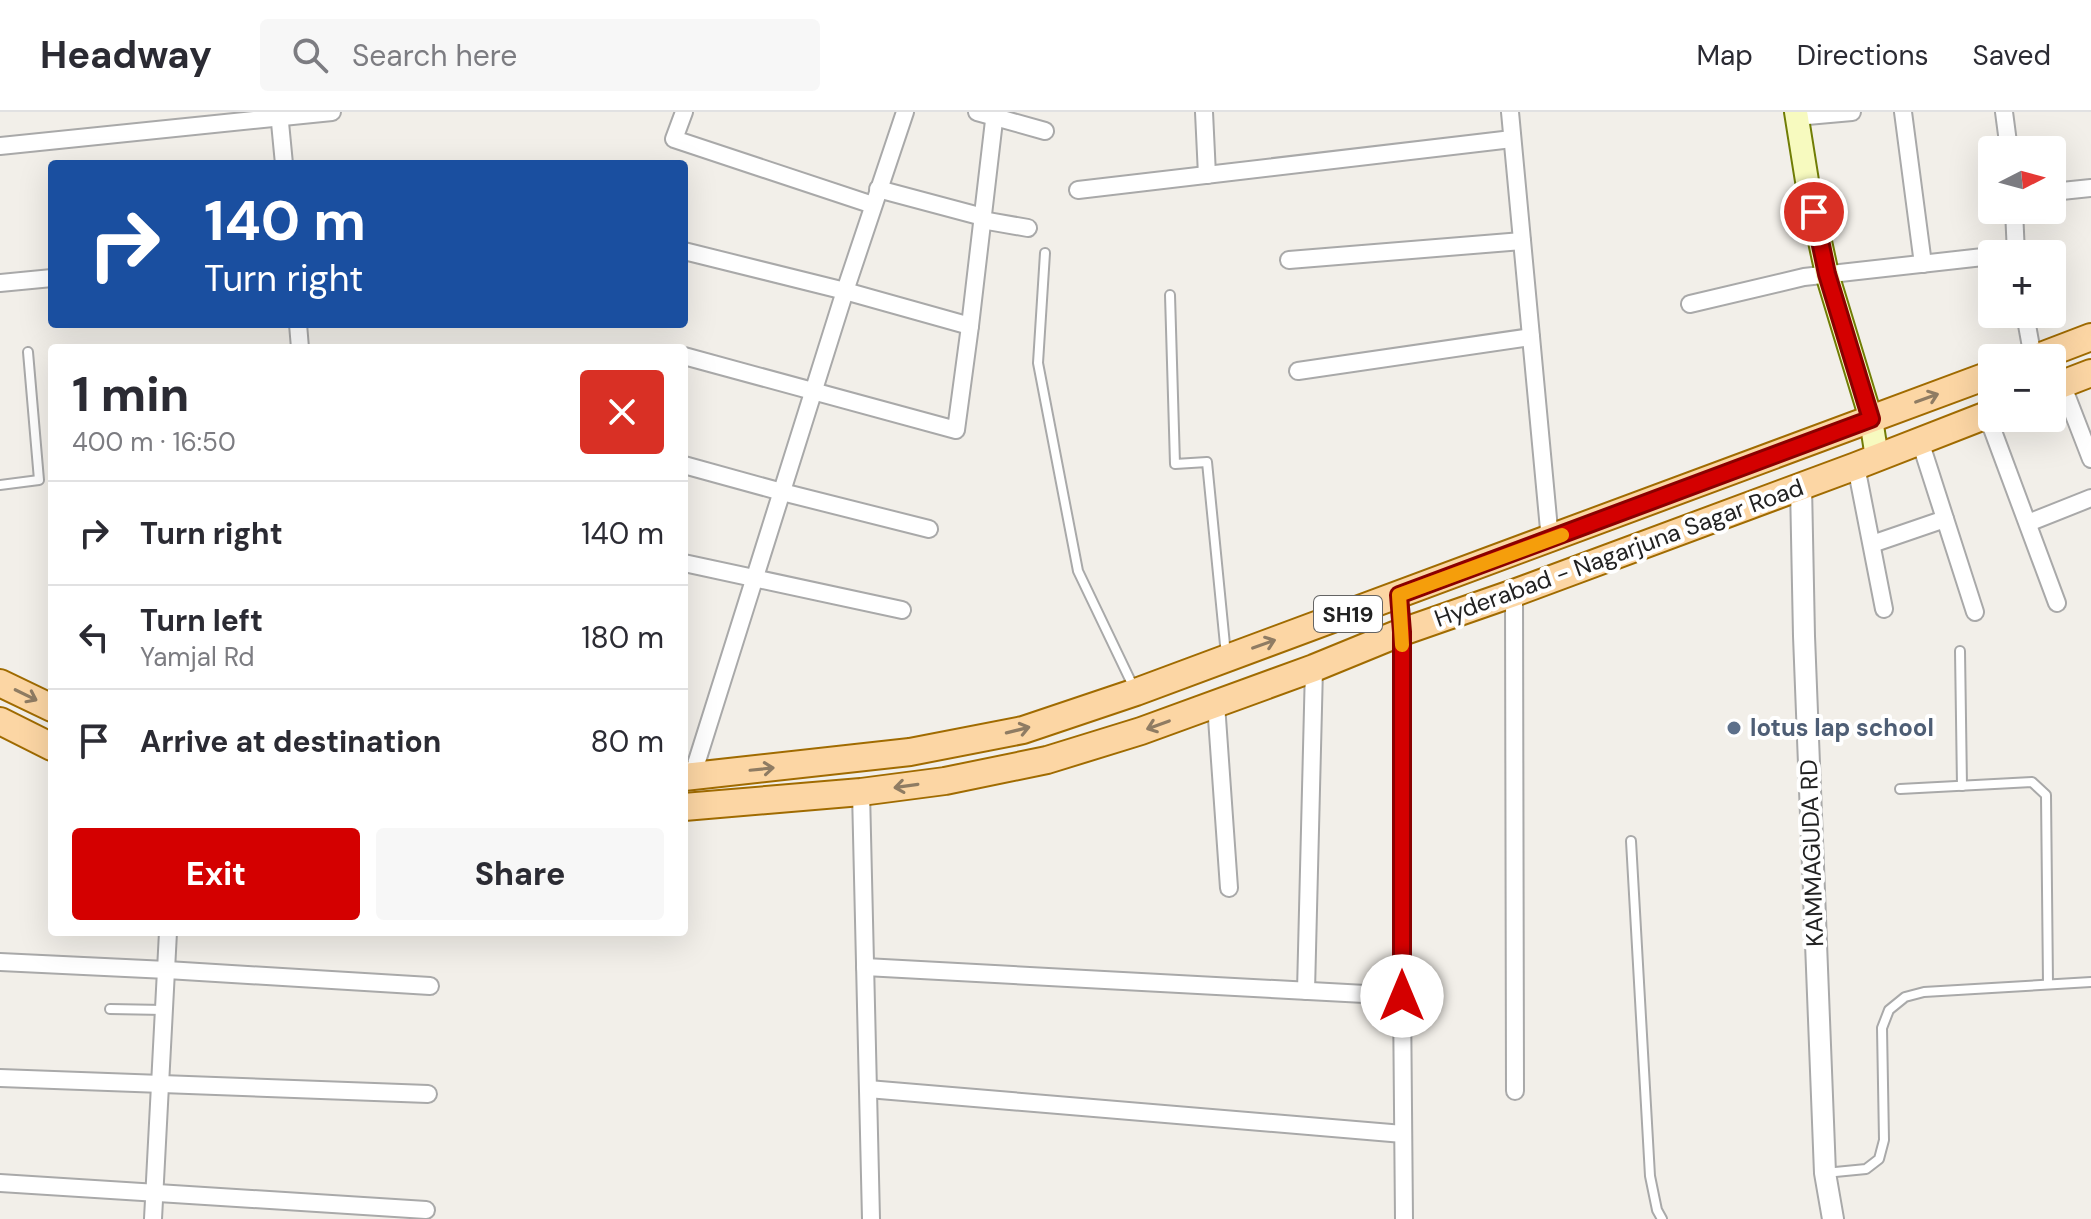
<!DOCTYPE html>
<meta charset="utf-8">
<style>
body{margin:0;font-family:"DM Sans",sans-serif;background:#f7f7f7;color:#2b2b33;height:100vh;display:flex;flex-direction:column;font-size:30px;white-space:nowrap}
*{box-sizing:border-box;margin:0}
p{font-size:26px;color:#7c7c81}
.icon{flex:none;width:44px;height:44px;fill:none;stroke:currentColor;stroke-width:2;stroke-linecap:round;stroke-linejoin:round}
.map{position:relative;flex:1;overflow:hidden}
.details{position:absolute;left:48px;top:232px;width:640px;height:592px;display:flex;flex-direction:column;background:#fff;border-radius:8px;box-shadow:0 8px 32px #0002}
.details>*{flex:none}
.banner{position:absolute;left:48px;top:48px;width:640px;height:168px;border-radius:8px;box-shadow:0 8px 32px #0002;background:#1a4fa0;color:#fff;overflow:hidden}
.needle{width:52px;rotate:84deg}
.controls{position:absolute;left:1978px;top:24px;display:grid;gap:16px}
.controls a{display:grid;place-items:center;width:88px;height:88px;border-radius:8px;background:#fff;box-shadow:0 8px 32px #0002;font-size:40px}
.pin{position:absolute;display:grid;place-items:center;width:68px;height:68px;color:#fff;margin:-34px;border:4px solid #fff;border-radius:50%;box-shadow:0 2px 8px #0007}
.me{position:absolute;width:88px;margin:-44px;rotate:0deg;stroke-linejoin:round;filter:drop-shadow(0 0 6px #0008)}
.turn{display:flex;align-items:center;gap:28px;height:168px;padding:0 24px;font-size:36px}
.turn .icon{width:104px;height:104px;stroke-width:2.5}
.turn b{display:block;font-size:56px;line-height:68px}
.round{display:grid;place-items:center;flex:none;width:84px;height:84px;border-radius:8px;background:#f7f7f7}
.summary{display:flex;align-items:center;justify-content:space-between;height:136px;padding:0 24px}
h1{font-size:48px;font-weight:800;line-height:60px}
.button{display:flex;gap:16px;margin-top:auto;padding:16px 24px}
.button a{flex:1;height:92px;border-radius:8px;background:#d40000;color:#fff;font-size:32px;font-weight:800;line-height:92px;text-align:center}
.button a+a{background:#f7f7f7;color:#2b2b33}
ul{padding:0;list-style:none}
li{display:flex;align-items:center;gap:24px;height:104px;padding:0 24px;border-top:2px solid #e1e1e2}
li div{flex:1}
li b{display:block;font-size:30px}
li em{font-style:normal}
header{display:flex;align-items:center;gap:48px;box-sizing:border-box;height:112px;padding:0 40px;background:#fff;border-bottom:2px solid #e1e1e2}
header strong{font-size:38px}
nav{display:flex;gap:44px;margin-inline-start:auto;font-size:28px}
.search{width:560px;height:72px;background:#f7f7f7;display:flex;align-items:center;gap:20px;box-sizing:border-box;padding:0 28px;border-radius:8px;color:#7c7c81;font-size:30px}
.map>svg:first-child{display:block}
.lines{fill:none;stroke-linecap:round;stroke-linejoin:round}
.service-casing{stroke:#a9a9a9;stroke-width:12}
.minor-casing{stroke:#a9a9a9;stroke-width:20}
.tertiary-casing{stroke:#a9a9a9;stroke-width:24}
.secondary-casing{stroke:#707d05;stroke-width:26}
.primary-casing{stroke:#a06b00;stroke-width:30}
.service{stroke:#fff;stroke-width:8}
.minor{stroke:#fff;stroke-width:16}
.tertiary{stroke:#fff;stroke-width:20}
.secondary{stroke:#f7fabf;stroke-width:22}
.primary{stroke:#fcd6a4;stroke-width:26}
.oneway{stroke:#8f7c63}
.route-casing{stroke:#8a0000;stroke-width:20}
.route{stroke:#d40000;stroke-width:14}
.slow{stroke:#f59e0b;stroke-width:14}
.service-dot{fill:#5c6f8a;stroke:#fff;stroke-width:3}
.labels{text-anchor:middle;stroke-width:8;stroke-linejoin:round;paint-order:stroke}
.shield{fill:#fff;stroke:#646464;stroke-width:2}
.shield-label{font-size:22px;font-weight:bold;fill:#222}
.street-label{font-size:24px;fill:#222;stroke:#fff}
.service-label{font-size:24px;font-weight:bold;fill:#4e5e75;stroke:#fff;text-anchor:start}
</style>
<header>
<strong>Headway</strong>
<div class="search"><svg class="icon" aria-label="search" viewBox="0 0 24 24"><circle cx="10" cy="10" r="6"/><path d="M15 15l6 6"/></svg>Search here</div>
<nav><a>Map</a><a>Directions</a><a>Saved</a></nav>
</header>
<div class="map">
<svg width="2091" height="1107" viewBox="0 0 2091 1107">
<rect width="100%" height="100%" fill="#f2efe9"/>
<g class="lines">
<defs>
<g id="service">
<path d="M1045,141L1038,251L1078,459L1134,576"/>
<path d="M1170,183L1175,352L1207,350L1226,543"/>
<path d="M0,373L39,368L28,240"/>
<path d="M1960,539L1962,674"/>
<path d="M1900,677L2032,670L2046,683L2048,872"/>
<path d="M1631,729L1650,1064L1657,1098L1662,1107"/>
<path d="M110,897L164,898"/>
<path d="M1825,1061L1866,1057L1879,1047L1884,1028L1882,916L1889,898L1905,885L1924,880L2091,870"/>
</g>
<g id="minor">
<path d="M279,0L284,52"/>
<path d="M684,0L674,27L873,93"/>
<path d="M977,0L1045,19"/>
<path d="M1204,0L1207,63"/>
<path d="M1510,0L1550,428"/>
<path d="M1903,0L1923,152"/>
<path d="M2004,0L2009,38"/>
<path d="M1796,5L1852,0"/>
<path d="M0,34L332,0"/>
<path d="M878,77L983,105"/>
<path d="M1078,78L1512,27"/>
<path d="M2052,80L2091,76"/>
<path d="M2014,98L2016,142"/>
<path d="M982,108L1028,116"/>
<path d="M684,139L845,179L970,214"/>
<path d="M1289,148L1522,129"/>
<path d="M0,171L52,166"/>
<path d="M1690,192L1804,165L1992,144"/>
<path d="M2025,202L2033,246"/>
<path d="M298,212L300,236"/>
<path d="M684,244L956,318L970,214L995,0"/>
<path d="M1298,259L1531,225"/>
<path d="M2062,272L2091,347"/>
<path d="M1987,303L2057,491"/>
<path d="M1920,329L1975,500"/>
<path d="M684,353L782,380L929,417"/>
<path d="M1856,354L1884,497"/>
<path d="M2028,411L2091,386"/>
<path d="M1872,432L1945,407"/>
<path d="M684,451L902,498"/>
<path d="M1514,481L1515,979"/>
<path d="M1399,483L1402,520V884L1404,1107"/>
<path d="M1216,592L1229,776"/>
<path d="M692,665L845,179L905,0"/>
<path d="M861,680L871,1107"/>
<path d="M0,850L167,858L430,874"/>
<path d="M865,855L1402,884"/>
<path d="M1306,879L1314,556"/>
<path d="M0,966L428,982"/>
<path d="M868,977L1403,1022"/>
<path d="M0,1071L426,1098"/>
<path d="M153,1107L168,820"/>
</g>
<path id="tertiary" d="M1801,374L1804,524L1825,1061L1833,1107"/>
<path id="secondary" d="M1796,0L1807,69L1827,162L1871,307L1877,346"/>
<g id="primary">
<path d="M2036,246L2091,225"/>
<path d="M2052,276L2091,261"/>
<path d="M0,571L52,596"/>
<path d="M0,609L52,635"/>
<path d="M684,665L910,640L1023,618L1136,580L1992,262"/>
<path d="M684,695L861,680L945,669L1047,648L1141,619L1314,556L1402,520L1514,481L1856,354L1992,301"/>
</g>
</defs>
<use href="#service" class="service-casing"/>
<use href="#minor" class="minor-casing"/>
<use href="#tertiary" class="tertiary-casing"/>
<use href="#secondary" class="secondary-casing"/>
<use href="#primary" class="primary-casing"/>
<use href="#service" class="service"/>
<use href="#minor" class="minor"/>
<use href="#tertiary" class="tertiary"/>
<use href="#secondary" class="secondary"/>
<use href="#primary" class="primary"/>
</g>
<defs><path id="oneway-shaft" d="M-6 0H5M1.5-3L5.5 0L1.5 3" fill="none" stroke-width="1.6" stroke-linecap="round" stroke-linejoin="round" transform="scale(2)"/></defs>
<g class="oneway">
<use href="#oneway-shaft" transform="translate(1927 286) rotate(-20)"/>
<use href="#oneway-shaft" transform="translate(1264 532) rotate(-20)"/>
<use href="#oneway-shaft" transform="translate(26 583) rotate(26)"/>
<use href="#oneway-shaft" transform="translate(1158 613) rotate(160)"/>
<use href="#oneway-shaft" transform="translate(1018 618) rotate(-14)"/>
<use href="#oneway-shaft" transform="translate(762 657) rotate(-6)"/>
<use href="#oneway-shaft" transform="translate(906 674) rotate(172)"/>
</g>
<g class="lines">
<defs>
<path id="route" d="M1402,884V520L1399,483L1871,307L1827,162L1814,100"/>
</defs>
<use href="#route" class="route-casing"/>
<use href="#route" class="route"/>
<path class="slow" d="M1402,533L1399,483L1562,423"/>
</g>
<circle class="service-dot" cx="1734" cy="616" r="8"/>
<g class="labels">
<rect class="shield" x="1314" y="484" width="68" height="36" rx="6"/>
<g class="shield-label">
<text x="1348" y="510">SH19</text>
</g>
<g class="street-label">
<text transform="translate(1619 441) rotate(-20)" y="8">Hyderabad - Nagarjuna Sagar Road</text>
<text transform="translate(1812 741) rotate(-92)" y="8">KAMMAGUDA RD</text>
</g>
<g class="service-label">
<text x="1750" y="624">lotus lap school</text>
</g>
</g>
</svg>
<div class="controls">
<a><svg class="needle" viewBox="-14 -14 28 28"><path d="M0-13l5 13h-10z" fill="#e53935"/><path d="M0 13l5-13h-10z" fill="#7c7c81"/></svg></a>
<a>+</a>
<a>−</a>
</div>
<div class="pin" style="left:1814px;top:100px;background:#d93025"><svg class="icon" aria-label="arrive" viewBox="0 0 24 24"><path d="M6 21V4h12l-3 4 3 4H6"/></svg></div>
<svg class="me" style="left:1402px;top:884px" viewBox="-20 -20 40 40"><circle r="19" fill="#fff"/><path d="M0-13L10 11 0 6-10 11z" fill="#d40000"/></svg>
<div class="banner">
<div class="turn"><svg class="icon" aria-label="right" viewBox="0 0 24 24"><path d="M7 20v-9h11M14 6l5 5-5 5"/></svg><div><b>140 m</b>Turn right</div></div>
</div>
<section class="details">
<div class="summary"><div><h1>1 min</h1><p>400 m · 16:50</p></div><a class="round" style="background:#d93025;color:#fff"><svg class="icon" aria-label="close" viewBox="0 0 24 24"><path d="M6 6l12 12M18 6L6 18"/></svg></a></div>
<ul>
<li><svg class="icon" aria-label="right" viewBox="0 0 24 24"><path d="M7 20v-9h11M14 6l5 5-5 5"/></svg><div><b>Turn right</b></div><em>140 m</em></li>
<li><svg class="icon" aria-label="left" viewBox="0 0 24 24"><path d="M17 20v-9H6M10 6l-5 5 5 5"/></svg><div><b>Turn left</b><p>Yamjal Rd</p></div><em>180 m</em></li>
<li><svg class="icon" aria-label="arrive" viewBox="0 0 24 24"><path d="M6 21V4h12l-3 4 3 4H6"/></svg><div><b>Arrive at destination</b></div><em>80 m</em></li>
</ul>
<div class="button"><a>Exit</a><a>Share</a></div>
</section>
</div>
